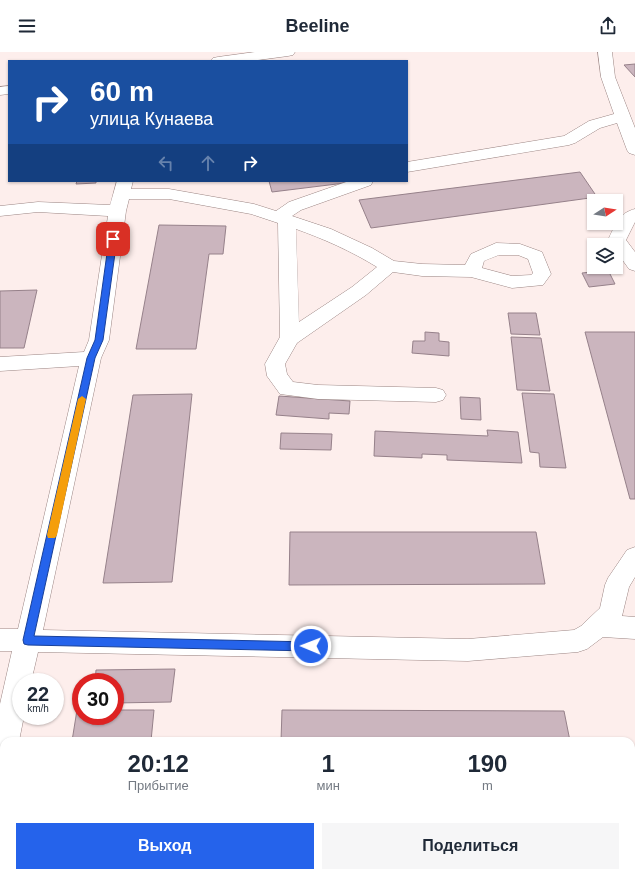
<!DOCTYPE html>
<html lang="ru">
<meta charset="utf-8">
<style>
body{margin:0;font-family:Helvetica,sans-serif;background:#f6f6f7;color:#1f2937;height:100vh;display:flex;flex-direction:column;font-size:15px;white-space:nowrap}
*{box-sizing:border-box;margin:0}
p{font-size:13px;color:#747a83}
.icon{flex:none;width:22px;height:22px;fill:none;stroke:currentColor;stroke-width:2;stroke-linecap:round;stroke-linejoin:round}
.map{position:relative;flex:1;overflow:hidden}
.panel{position:absolute;left:0px;top:685px;width:635px;height:140px;display:flex;flex-direction:column;background:#fff;border-radius:12px 12px 0 0;box-shadow:0 1px 3px #0004}
.panel>*{flex:none}
.hud{position:absolute;left:8px;top:8px;width:400px;height:122px;border-radius:0px;box-shadow:0 1px 3px #0004;background:#1a4fa0;color:#fff;overflow:hidden}
.needle{width:26px;rotate:78deg}
.buttons{position:absolute;left:587px;top:142px;display:grid;gap:8px}
.buttons a{display:grid;place-items:center;width:36px;height:36px;border-radius:0px;background:#fff;box-shadow:0 1px 3px #0004;font-size:20px}
.speed{position:absolute;left:12px;top:621px;display:flex;gap:8px;font-size:20px;font-weight:700;text-align:center}
.speed>*{display:grid;place-content:center;width:52px;height:52px;border-radius:50%;background:#fff;box-shadow:0 1px 3px #0004;line-height:1}
.speed small{font-size:10px;font-weight:400}
.speed .limit{border:6px solid #d22;background:#fff;color:#111}
.pin{position:absolute;display:grid;place-items:center;width:34px;height:34px;color:#fff;margin:-17px;border-radius:8px;box-shadow:0 2px 6px #0006}
.me{position:absolute;width:44px;margin:-22px;rotate:271deg;stroke-linejoin:round;filter:drop-shadow(0 0 3px #0008)}
.turn{display:flex;align-items:center;gap:14px;height:84px;padding:0 16px;font-size:18px}
.turn .icon{width:52px;height:52px;stroke-width:2.5}
.turn b{display:block;font-size:28px;line-height:34px}
.lanes{display:flex;align-items:center;height:38px;padding:0 16px;background:#0003;justify-content:center;gap:20px;direction:ltr}
.lanes .off{opacity:.35}
.eta{display:flex;justify-content:space-evenly;align-items:center;height:68px;text-align:center}
.eta b{font-size:24px;font-weight:800;line-height:28px}
.button{display:flex;gap:8px;margin-top:auto;padding:8px 16px}
.button a{flex:1;height:46px;border-radius:0px;background:#2563eb;color:#fff;font-size:16px;font-weight:800;line-height:46px;text-align:center}
.button a+a{background:#f6f6f7;color:#1f2937}
header{display:flex;justify-content:space-between;align-items:center;height:52px;padding:0 16px;background:#fff;font-size:18px;font-weight:800}
.map>svg:first-child{display:block}
.building{fill:#cbb5be;stroke:#96818a}
.lines{fill:none;stroke-linecap:round;stroke-linejoin:round}
.minor-casing{stroke:#9b8583;stroke-width:1}
.major-casing{stroke:#9b8583;stroke-width:1}
.minor{fill:#fff;fill-rule:evenodd}
.major{fill:#fff;fill-rule:evenodd}
.route{fill:#2563eb;stroke:#184099}
.slow{fill:#f59e0b}
</style>
<header><svg class="icon" aria-label="menu" viewBox="0 0 24 24"><path d="M4 6h16M4 12h16M4 18h16"/></svg>Beeline<svg class="icon" aria-label="share" viewBox="0 0 24 24"><path d="M12 15V3M7 8l5-5 5 5M5 13v7h14v-7"/></svg></header>
<div class="map">
<svg width="635" height="825" viewBox="0 0 635 825">
<rect width="100%" height="100%" fill="#fdeeec"/>
<g class="building">
<path d="M635,12V25L624,13Z"/>
<path d="M580,120L597,145L371,176L359,148Z"/>
<path d="M77,129H96V131L76,132Z"/>
<path d="M269,129H353V130L272,140Z"/>
<path d="M159,173L226,174L223,202H209L196,297H136Z"/>
<path d="M608,218L615,232L589,235L582,221Z"/>
<path d="M37,238L24,296H0V239Z"/>
<path d="M508,261H536L540,283L511,282Z"/>
<path d="M425,280L439,281V289L449,290V304L412,301L413,289H425Z"/>
<path d="M585,280H635V447H630Z"/>
<path d="M511,285L541,286L550,339L517,338Z"/>
<path d="M522,341L554,342L566,416L540,415L539,401L530,400Z"/>
<path d="M192,342L172,530L103,531L133,343Z"/>
<path d="M279,344L350,349L349,362L329,361V367L276,363Z"/>
<path d="M460,345L480,346L481,368L461,367Z"/>
<path d="M487,378L518,380L522,411L447,408V403L422,402V406L374,404L375,379L488,384Z"/>
<path d="M281,381L332,382L331,398L280,397Z"/>
<path d="M290,480H536L545,532L289,533Z"/>
<path d="M175,617L171,650L115,651V630H95L96,618Z"/>
<path d="M77,658H81V664H115V658H154L151,689H72Z"/>
<path d="M282,658L564,659L570,689H281Z"/>
<path d="M50,821H136V825H49Z"/>
<rect x="523" y="821" width="41" height="4"/>
</g>
<g class="lines">
<defs>
<g id="minor">
<path d="M598,0H612L615,25L635,76V103L629,101L627,98L617,71L600,76L575,91L569,93L407,120V110L564,84L589,69L614,62L601,25Z"/>
<path d="M117,129H133L131,137H169L254,152L276,159L289,150L349,129H373L371,133L301,158L292,164L331,177L372,196L394,209L422,212L465,213L471,202L496,191L520,192L542,200L551,222L543,233L512,236L471,225L422,224L393,220L366,243L297,291L285,312L287,322L293,330L318,333L436,336L443,338L446,343L443,348L436,350L318,347L280,342L267,324L265,312L280,285L278,171L251,162L169,147H129L126,159L109,288L101,306L43,578L468,587L574,578L581,574L600,556L605,533L608,526L627,498L635,495V525L629,535L622,564L635,565V587L603,585L587,597L578,600L468,609L38,600L31,630H21V664H24L19,689H4V723L0,724V652L12,599H0V577H18L79,314L0,319V305L84,300L89,288L108,164L38,160L0,164V154L38,150L110,153ZM296,177C324,187 351,199 377,215L352,235L299,270ZM499,203H518L528,207L533,221L531,223L512,224L482,216L484,209Z"/>
<path d="M635,157V170L626,188L635,200V219L629,217L616,199V193H612L608,188C615,174 618,161 635,157Z"/>
<path d="M260,821H293L291,825H258Z"/>
</g>
<g id="major">
<path d="M255,0H295L293,3L288,4L251,9H211L213,6L218,5Z"/>
<path d="M9,34V42L0,43V35Z"/>
</g>
</defs>
<use href="#minor" class="minor-casing"/>
<use href="#major" class="major-casing"/>
<use href="#minor" class="minor"/>
<use href="#major" class="major"/>
</g>
<path class="route" d="M113,185L117,187L103,288L95,306L34,584L311,590L315,591L317,594L315,598L311,599L28,593L24,592L23,588L87,306L95,288L109,187Z"/>
<path class="slow" d="M82,344L86,347L57,483L55,486H48L47,483L78,347Z"/>
</svg>
<div class="buttons">
<a><svg class="needle" viewBox="-14 -14 28 28"><path d="M0-13l5 13h-10z" fill="#e53935"/><path d="M0 13l5-13h-10z" fill="#747a83"/></svg></a>
<a><svg class="icon" aria-label="layers" viewBox="0 0 24 24"><path d="M12 4l9 5-9 5-9-5zM3 14l9 5 9-5"/></svg></a>
</div>
<div class="speed"><div>22<small>km/h</small></div><div class="limit">30</div></div>
<div class="pin" style="left:113px;top:187px;background:#d93025"><svg class="icon" aria-label="arrive" viewBox="0 0 24 24"><path d="M6 21V4h12l-3 4 3 4H6"/></svg></div>
<svg class="me" style="left:311px;top:594px" viewBox="-20 -20 40 40"><circle r="17" fill="#2563eb" stroke="#fff" stroke-width="3"/><path d="M0-11L8 9 0 5-8 9z" fill="#fff"/></svg>
<div class="hud">
<div class="turn"><svg class="icon" aria-label="right" viewBox="0 0 24 24"><path d="M7 20v-9h11M14 6l5 5-5 5"/></svg><div><b>60 m</b>улица Кунаева</div></div>
<div class="lanes"><svg class="icon off" aria-label="left" viewBox="0 0 24 24"><path d="M17 20v-9H6M10 6l-5 5 5 5"/></svg><svg class="icon off" aria-label="ahead" viewBox="0 0 24 24"><path d="M12 20V5M6 11l6-6 6 6"/></svg><svg class="icon" aria-label="right" viewBox="0 0 24 24"><path d="M7 20v-9h11M14 6l5 5-5 5"/></svg></div>
</div>
<section class="panel">
<div class="eta">
<div><b>20:12</b><p>Прибытие</p></div>
<div><b>1</b><p>мин</p></div>
<div><b>190</b><p>m</p></div>
</div>
<div class="button"><a>Выход</a><a>Поделиться</a></div>
</section>
</div>
